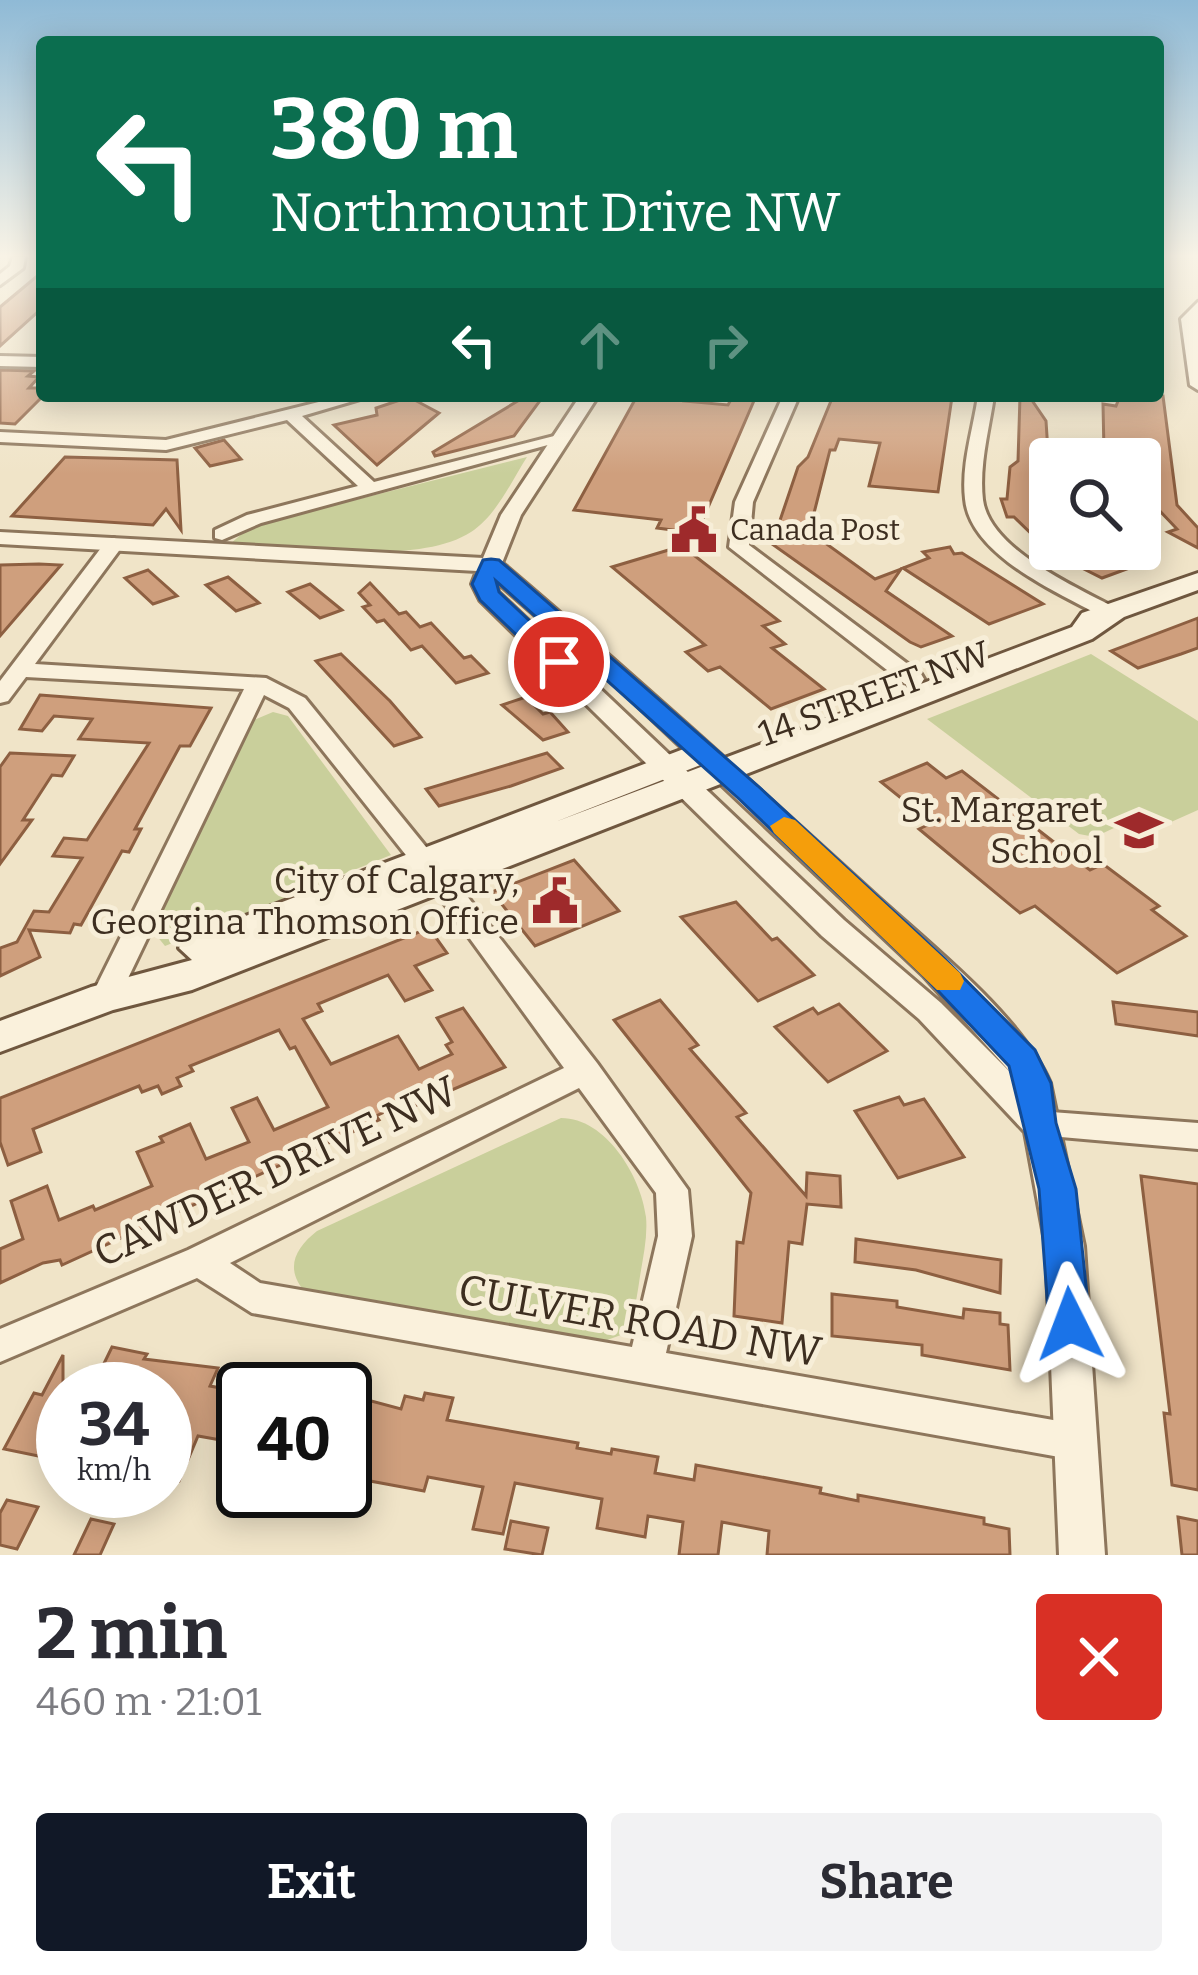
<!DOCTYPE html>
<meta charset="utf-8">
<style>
body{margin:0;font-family:Bitter,serif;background:#f2f2f3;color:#2b2b33;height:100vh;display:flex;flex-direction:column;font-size:45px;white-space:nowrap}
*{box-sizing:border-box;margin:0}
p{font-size:39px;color:#7c7c81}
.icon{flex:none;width:66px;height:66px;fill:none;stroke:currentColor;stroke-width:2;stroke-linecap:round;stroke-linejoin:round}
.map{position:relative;height:1555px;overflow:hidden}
.side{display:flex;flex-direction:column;background:#fff;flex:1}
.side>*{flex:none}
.banner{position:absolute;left:36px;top:36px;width:1128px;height:366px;border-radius:12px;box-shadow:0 6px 30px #0003;background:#0b6e4f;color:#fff;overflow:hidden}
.tools{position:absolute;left:1029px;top:438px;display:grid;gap:24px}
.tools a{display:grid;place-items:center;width:132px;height:132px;border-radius:12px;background:#fff;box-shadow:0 6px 30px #0003;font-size:60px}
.speed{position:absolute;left:36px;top:1362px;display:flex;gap:24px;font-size:60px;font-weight:700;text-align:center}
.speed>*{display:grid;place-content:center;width:156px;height:156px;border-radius:50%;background:#fff;box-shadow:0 6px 30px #0003;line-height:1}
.speed small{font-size:30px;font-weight:400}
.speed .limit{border:6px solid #111;border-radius:18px;background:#fff;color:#111}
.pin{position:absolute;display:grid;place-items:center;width:102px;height:102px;color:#fff;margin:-51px;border:6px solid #fff;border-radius:50%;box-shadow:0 3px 12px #0007}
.me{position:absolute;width:132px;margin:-66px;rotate:357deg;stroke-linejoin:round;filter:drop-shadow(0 0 9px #0008)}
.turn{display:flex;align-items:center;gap:42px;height:252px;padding:0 36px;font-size:54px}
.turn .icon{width:156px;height:156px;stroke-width:2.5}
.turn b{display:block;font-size:84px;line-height:102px}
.lanes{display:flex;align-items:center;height:114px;padding:0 36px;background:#0003;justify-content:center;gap:60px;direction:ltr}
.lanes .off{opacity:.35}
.round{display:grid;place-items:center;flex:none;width:126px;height:126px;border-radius:12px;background:#f2f2f3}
.summary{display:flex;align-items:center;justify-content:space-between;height:204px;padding:0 36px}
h1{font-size:72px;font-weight:700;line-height:90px}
.button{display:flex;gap:24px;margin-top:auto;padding:24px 36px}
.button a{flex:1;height:138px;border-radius:12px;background:#111827;color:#fff;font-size:48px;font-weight:700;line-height:138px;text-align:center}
.button a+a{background:#f2f2f3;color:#2b2b33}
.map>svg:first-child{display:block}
.green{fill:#c9cf9b}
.building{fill:#cf9f7d;stroke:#8d5f41;stroke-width:3}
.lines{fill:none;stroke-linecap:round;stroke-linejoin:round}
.minor-casing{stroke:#8d765c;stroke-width:6}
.tertiary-casing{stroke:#8d765c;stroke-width:6}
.secondary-casing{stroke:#6f573f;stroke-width:6}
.minor{fill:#faf1dc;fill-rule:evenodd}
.tertiary{fill:#faf1dc;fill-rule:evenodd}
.secondary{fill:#faf1dc;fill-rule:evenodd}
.route{fill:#1a73e8;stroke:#114b97;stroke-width:3}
.slow{fill:#f59e0b}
.labels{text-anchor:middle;stroke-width:10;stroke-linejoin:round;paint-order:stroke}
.far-poi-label{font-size:30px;fill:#3d2e20;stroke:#f7eed8;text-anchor:start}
.street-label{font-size:36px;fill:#3d2e20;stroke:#f7eed8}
.poi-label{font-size:36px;fill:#3d2e20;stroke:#f7eed8;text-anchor:end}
.near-street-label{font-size:42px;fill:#3d2e20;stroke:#f7eed8}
</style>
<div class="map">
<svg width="1198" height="1555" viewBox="0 0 1198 1555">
<rect width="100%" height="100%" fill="#f0e4c8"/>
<g class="green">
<path d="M527,457C511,482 496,516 471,532C417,567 294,546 230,544L251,526Z"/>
<path d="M1091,654L1198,721V810L1133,839L1116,827L1095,837L1079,834L927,719Z"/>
<path d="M273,712L288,716L391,855L165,946L152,930L254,720Z"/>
<path d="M561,1118C606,1118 641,1176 646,1217C648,1239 642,1261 639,1283C636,1302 634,1320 621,1335L596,1344L307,1294C284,1270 294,1249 317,1231Z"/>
</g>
<g class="building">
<path d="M42,272V308L0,346V307Z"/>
<path d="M0,370L34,371L28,376L39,377L29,388H42L43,396L15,424L0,423Z"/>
<path d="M526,396L542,398L514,436L435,456L433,452Z"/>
<path d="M637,396H686L684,401L728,405L733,396H756L697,533L657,528L661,520L574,510Z"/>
<path d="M833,396L952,397L938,492L869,486L880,443L839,439L835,450H830L812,521L826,522L821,540L875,579L901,569L886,591L952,636L921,647L910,642L772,544L798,467L808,457Z"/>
<path d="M1020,396H1029L1046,421L1050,482H1045L1043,513L1050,530V552L1014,517H1007L1001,499H1007L1010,467L1018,461Z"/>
<path d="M1120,396H1163L1177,505L1198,528V548L1168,532L1177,529L1157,508L1146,459H1111V452H1104L1103,404L1116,406Z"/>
<path d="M409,397L439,413L377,465L334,425L377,415L376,408Z"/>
<path d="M224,440L241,459L210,466L195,448Z"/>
<path d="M65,457L177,460L181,530L166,509L153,525L12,516Z"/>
<path d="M682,546L779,621L763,626L785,644L772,648L824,689L771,709L720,667L708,671L686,652L705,645L612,567Z"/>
<path d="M950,547L954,554L962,553L1043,604L989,624L903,568L929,558L923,552Z"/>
<path d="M1061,549H1093L1132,567L1102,578L1080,567L1088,565Z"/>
<path d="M39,564L61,565L0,636V565Z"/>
<path d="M148,570L177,596L153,604L125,578Z"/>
<path d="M228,577L259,603L236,611L206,585Z"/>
<path d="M370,583L399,614L406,612L420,627L431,623L464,658L471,656L488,673L456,683L422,646L411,650L384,620L377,622L363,607L370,605L359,593Z"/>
<path d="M310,584L342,610L320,618L288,592Z"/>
<path d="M1198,618V648L1181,654L1138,668L1111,651Z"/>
<path d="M341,654L390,701L421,737L394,746L316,661Z"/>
<path d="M40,695L211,708L190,746H180L135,829H141L129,852L122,851L81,925L74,924L70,933L29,930L40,957L0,976V948L17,942L34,911L49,912L82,858L53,856L64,838L87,840L149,743L79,739L92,719L54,716L42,731L20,729Z"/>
<path d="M526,697L543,714L550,712L568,732L543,740L502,705Z"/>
<path d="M10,753L74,756L62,776L52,775L23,820H32L0,864V767Z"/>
<path d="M547,753L562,768L511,786L439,806L426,789Z"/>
<path d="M927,763L946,778L962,771L1090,870L1103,864L1159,906L1152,910L1186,936L1117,973L1035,906L1020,913L919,829L932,823L881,782Z"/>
<path d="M574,860L619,911L535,946L492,892Z"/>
<path d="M736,902L772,940L777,938L814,975L758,1001L681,917Z"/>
<path d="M429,928L447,953L415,966L432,990L405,1001L388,975L318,1004L322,1011L303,1019L331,1064L398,1036L419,1069L452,1054L446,1045L452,1042L437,1018L463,1008L505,1067L408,1109L404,1103L376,1116L379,1120L62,1265L60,1260L43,1263L0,1283V1249L23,1239L11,1201L47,1186L59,1220L93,1206L95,1210L152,1186L137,1152L163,1142L160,1137L190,1124L206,1159L249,1142L232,1108L257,1098L274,1130L328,1107L295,1047L290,1049L279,1030L190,1066L193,1071L177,1078L181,1086L162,1094L158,1086L142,1092L139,1086L33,1129L41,1152L8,1165L0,1142V1098Z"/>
<path d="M660,1000L698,1045L690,1049L746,1113L737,1117L806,1196L807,1173L840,1176L841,1207L807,1204L802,1244L789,1242L782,1323L734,1316L737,1242L743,1243L751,1193L614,1020Z"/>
<path d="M1113,1002L1198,1012V1036L1116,1024Z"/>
<path d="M839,1004L887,1051L828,1082L775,1027L813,1008L818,1014Z"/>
<path d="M899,1097L904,1105L924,1099L964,1157L898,1178L855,1111Z"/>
<path d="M1141,1176L1198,1184V1490L1172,1485L1164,1413L1170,1414Z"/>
<path d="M856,1239L1001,1260L1000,1293L916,1270L855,1262Z"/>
<path d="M832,1294L897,1301V1307L963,1318L964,1309L1000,1313V1324L1008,1325L1010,1370L922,1355V1345L832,1336Z"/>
<path d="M112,1347L147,1354L144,1359L218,1368L210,1386L243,1392V1444L198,1436L179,1481L165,1479V1445L173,1425L165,1423V1389L95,1382Z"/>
<path d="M63,1355V1450L58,1460L4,1449L34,1393L42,1395Z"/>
<path d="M263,1365L349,1381L348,1389H254Z"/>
<path d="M425,1393L453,1398L447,1420L578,1443L577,1448L611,1454L612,1449L658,1457L655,1473L694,1480L696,1465L821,1488L820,1493L858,1501V1495L984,1518V1524L1009,1529L1010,1555H767L769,1531L722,1522L718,1555H679L683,1522L648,1516L645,1537L597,1528L602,1499L515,1483L503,1534L473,1529L483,1487L428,1477L424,1491L354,1478L360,1462L345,1460V1394L401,1409L405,1396L423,1400Z"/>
<path d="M7,1500L38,1507L17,1549L0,1545V1513Z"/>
<path d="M1178,1517L1198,1521V1555H1182Z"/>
<path d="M91,1519L114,1524L100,1555H74Z"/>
<path d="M511,1521L548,1528L542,1555L505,1549Z"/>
</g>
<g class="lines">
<defs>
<g id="minor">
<path d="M13,257H25L23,268L0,285V274L10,266Z"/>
<path d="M1198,302V390L1190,385L1181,319Z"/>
<path d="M0,356L42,357V367L0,366Z"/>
<path d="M343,396H370L302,416L374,482L562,434L570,439L261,523L222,540L215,538V530L247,515L358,486L287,420L166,450L0,442V432L166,440Z"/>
<path d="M783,396H799L753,502L749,545L921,674L924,679L921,684H905L729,547L735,502Z"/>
<path d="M978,396H994C989,430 979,465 983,500C990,551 1079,588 1119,610L1122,614L1119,618H1105C1061,594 970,556 965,499C961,465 973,430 978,396Z"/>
<path d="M114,538L124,544L35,664L266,678L305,698L435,858L431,864H413L289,708L264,695L119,997L115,1004L105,1007L95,1004L91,997L244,689L26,677L8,701L0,703V681L107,540Z"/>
<path d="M440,870L449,873L597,1063L688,1190L692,1236L666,1353L1076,1424L1089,1429L1095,1442L1089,1455L1076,1460L252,1313L197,1278L0,1362V1329L188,1250L564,1068L431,885L427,879L431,873ZM579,1088L656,1193L658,1236L632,1347L260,1283L230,1263Z"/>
<path d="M1038,1111L1198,1123V1149L1038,1135L1027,1132L1022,1123L1027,1114Z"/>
</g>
<path id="tertiary" d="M580,396H598L521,515L502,563C628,670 749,780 871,891C926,942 1021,1015 1050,1083L1084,1246L1105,1555H1059L1046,1246L1025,1132L919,1019L822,936L480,600L472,584L477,571L0,544V532L483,558L501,515ZM496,581L620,689L923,975L1013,1075L941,1003L844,920L498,592Z"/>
<path id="secondary" d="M1198,573V590L1124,617L1092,639L192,990L113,1010L0,1052V1021L91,987L192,960L179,948L185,939L681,750L692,747L708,757L703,764L555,822L1072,627L1082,613Z"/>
</defs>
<use href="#minor" class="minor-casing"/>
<use href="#tertiary" class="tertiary-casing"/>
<use href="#secondary" class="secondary-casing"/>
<use href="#minor" class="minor"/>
<use href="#tertiary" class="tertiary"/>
<use href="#secondary" class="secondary"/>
</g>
<linearGradient id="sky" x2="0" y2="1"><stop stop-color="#8fbad6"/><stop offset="0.54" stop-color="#f8f3e6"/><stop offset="1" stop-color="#f8f3e6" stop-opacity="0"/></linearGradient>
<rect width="1198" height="474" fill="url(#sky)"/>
<path class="route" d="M491,559L499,560L758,786L945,959L1035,1050L1051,1083L1056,1123L1076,1189L1090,1324L1084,1337L1070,1343L1055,1337L1049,1324L1039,1189L1009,1066L923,975L738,798L496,581L499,592L568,657V667H550L480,600L472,584L483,560Z"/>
<path class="slow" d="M784,817L795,820L960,973L964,981L960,990H937L774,833L770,826Z"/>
<defs>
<symbol id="civic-bare" viewBox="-9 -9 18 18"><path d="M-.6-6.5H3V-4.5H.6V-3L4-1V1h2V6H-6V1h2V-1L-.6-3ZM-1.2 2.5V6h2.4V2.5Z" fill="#9e2a2b" stroke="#f7eed8" stroke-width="2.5" paint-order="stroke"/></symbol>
<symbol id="school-bare" viewBox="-9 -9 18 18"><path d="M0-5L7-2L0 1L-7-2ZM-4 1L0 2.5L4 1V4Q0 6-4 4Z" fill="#9e2a2b" stroke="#f7eed8" stroke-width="2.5" paint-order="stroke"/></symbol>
</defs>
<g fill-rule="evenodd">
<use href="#civic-bare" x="661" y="497" width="66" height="66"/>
<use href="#school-bare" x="1106" y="797" width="66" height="66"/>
<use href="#civic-bare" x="522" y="868" width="66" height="66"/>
</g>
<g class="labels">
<g class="far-poi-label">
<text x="730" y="540">Canada Post</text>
</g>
<g class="street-label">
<text transform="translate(874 693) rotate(-20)" y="13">14 STREET NW</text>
</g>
<g class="poi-label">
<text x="1103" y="822">St. Margaret<tspan x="1103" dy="41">School</tspan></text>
<text x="519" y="893">City of Calgary,<tspan x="519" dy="41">Georgina Thomson Office</tspan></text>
</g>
<g class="near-street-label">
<text transform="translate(275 1171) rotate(-25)" y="15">CAWDER DRIVE NW</text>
<text transform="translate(640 1320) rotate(10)" y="15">CULVER ROAD NW</text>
</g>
</g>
</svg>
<div class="tools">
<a><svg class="icon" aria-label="search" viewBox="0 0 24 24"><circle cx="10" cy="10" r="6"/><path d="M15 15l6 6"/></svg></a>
</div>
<div class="speed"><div>34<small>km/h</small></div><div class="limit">40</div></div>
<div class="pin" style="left:559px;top:662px;background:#d93025"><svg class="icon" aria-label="arrive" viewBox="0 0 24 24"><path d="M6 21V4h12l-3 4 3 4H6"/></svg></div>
<svg class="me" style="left:1070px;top:1324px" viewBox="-20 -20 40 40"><path d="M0-17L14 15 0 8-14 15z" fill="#1a73e8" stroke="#fff" stroke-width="4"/></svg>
<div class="banner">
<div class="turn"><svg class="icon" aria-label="left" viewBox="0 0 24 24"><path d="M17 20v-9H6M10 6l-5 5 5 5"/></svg><div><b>380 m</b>Northmount Drive NW</div></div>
<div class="lanes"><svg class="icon" aria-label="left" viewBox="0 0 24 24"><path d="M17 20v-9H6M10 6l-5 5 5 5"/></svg><svg class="icon off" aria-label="ahead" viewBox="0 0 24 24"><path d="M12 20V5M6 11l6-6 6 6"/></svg><svg class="icon off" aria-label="right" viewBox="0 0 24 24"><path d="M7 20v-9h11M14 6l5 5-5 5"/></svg></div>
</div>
</div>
<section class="side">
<div class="summary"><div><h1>2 min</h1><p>460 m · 21:01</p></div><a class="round" style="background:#d93025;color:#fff"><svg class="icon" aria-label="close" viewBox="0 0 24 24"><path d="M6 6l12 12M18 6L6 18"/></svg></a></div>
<div class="button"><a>Exit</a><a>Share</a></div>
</section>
